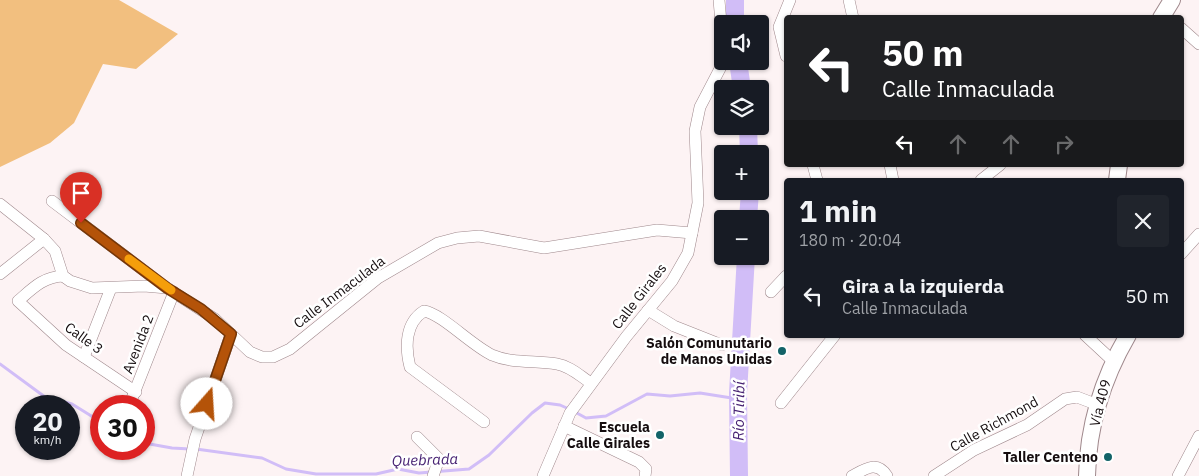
<!DOCTYPE html>
<html lang="es">
<meta charset="utf-8">
<style>
body{margin:0;font-family:"IBM Plex Sans",sans-serif;background:#20242c;color:#f1f3f6;height:100vh;display:flex;flex-direction:column;font-size:19px;white-space:nowrap}
*{box-sizing:border-box;margin:0}
p{font-size:16px;color:#9ea1a6}
.icon{flex:none;width:28px;height:28px;fill:none;stroke:currentColor;stroke-width:2;stroke-linecap:round;stroke-linejoin:round}
.map{position:relative;flex:1;overflow:hidden}
.sheet{position:absolute;left:784px;top:178px;width:400px;height:160px;display:flex;flex-direction:column;background:#171b24;border-radius:5px;box-shadow:0 1px 4px #0004}
.sheet>*{flex:none}
.top-card{position:absolute;left:784px;top:15px;width:400px;height:152px;border-radius:5px;box-shadow:0 1px 4px #0004;background:#202124;color:#fff;overflow:hidden}
.controls{position:absolute;left:714px;top:15px;display:grid;gap:10px}
.controls a{display:grid;place-items:center;width:55px;height:55px;border-radius:5px;background:#171b24;box-shadow:0 1px 4px #0004;font-size:25px}
.speed{position:absolute;left:15px;top:395px;display:flex;gap:10px;font-size:25px;font-weight:700;text-align:center}
.speed>*{display:grid;place-content:center;width:65px;height:65px;border-radius:50%;background:#171b24;box-shadow:0 1px 4px #0004;line-height:1}
.speed small{font-size:12px;font-weight:400}
.speed .limit{border:8px solid #d22;background:#fff;color:#111}
.pin{position:absolute;display:grid;place-items:center;width:42px;height:42px;color:#fff;margin:-51px -21px;border-radius:50% 50% 50% 0;rotate:-45deg;box-shadow:0 0 5px #0007}
.pin .icon{rotate:45deg}
.me{position:absolute;width:55px;margin:-28px;rotate:19deg;stroke-linejoin:round;filter:drop-shadow(0 0 4px #0008)}
.turn{display:flex;align-items:center;gap:18px;height:105px;padding:0 15px;font-size:22px}
.turn .icon{width:65px;height:65px;stroke-width:2.5}
.turn b{display:block;font-size:35px;line-height:42px}
.lanes{display:flex;align-items:center;height:48px;padding:0 15px;background:#0003;justify-content:center;gap:25px;direction:ltr}
.lanes .off{opacity:.35}
.round{display:grid;place-items:center;flex:none;width:52px;height:52px;border-radius:5px;background:#20242c}
.overview{display:flex;align-items:center;justify-content:space-between;height:85px;padding:0 15px}
h1{font-size:30px;font-weight:700;line-height:38px}
ul{padding:0;list-style:none}
li{display:flex;align-items:center;gap:15px;height:65px;padding:0 15px}
li div{flex:1}
li b{display:block;font-size:19px}
li em{font-style:normal}
.map>svg:first-child{display:block}
.green{fill:#f2bf7f}
.lines{fill:none;stroke-linecap:round;stroke-linejoin:round}
.stream{stroke:#d1bdf7;stroke-width:3}
.river{stroke:#d1bdf7;stroke-width:18}
.street-casing{stroke:#9f888c;stroke-width:12}
.secondary-casing{stroke:#9f888c;stroke-width:18}
.street{stroke:#fff;stroke-width:11}
.secondary{stroke:#fff;stroke-width:16}
.route-casing{stroke:#753606;stroke-width:12}
.route{stroke:#b45309;stroke-width:9}
.slow{stroke:#f59e0b;stroke-width:9}
.poi-dot{fill:#136368;stroke:#fff;stroke-width:2}
.labels{text-anchor:middle;stroke-width:5;stroke-linejoin:round;paint-order:stroke}
.street-label{font-size:14px;fill:#150d0f;stroke:#fff}
.poi-label{font-size:14px;font-weight:bold;fill:#150d0f;stroke:#fff;text-anchor:end}
.water-label{font-size:15px;font-style:italic;fill:#462172;stroke:#fff}
</style>
<div class="map">
<svg width="1199" height="476" viewBox="0 0 1199 476">
<rect width="100%" height="100%" fill="#fdf3f4"/>
<path class="green" d="M0,0H119L178,34L136,69L103,64L74,123L50,143L0,167Z"/>
<g class="lines">
<g class="stream">
<path d="M0,364L45,397L72,404L101,422"/>
<path d="M575,412L586,418L606,416L647,394L670,396L700,393L738,399"/>
<path d="M144,443L172,448L190,449"/>
<path d="M196,449L262,458L286,469L316,474H376L398,469L419,473L469,469L489,455L532,413L545,403L560,405L569,409"/>
</g>
<g class="river">
<path d="M735,0V24"/>
<path d="M738,61L742,89"/>
<path d="M748,126L749,154"/>
<path d="M748,219L750,191"/>
<path d="M739,476L738,393L746,256"/>
</g>
<defs>
<g id="street">
<path d="M719,0L722,34"/>
<path d="M849,0L853,18"/>
<path d="M1181,28L1199,44"/>
<path d="M786,56L779,27L790,0"/>
<path d="M813,165L817,180"/>
<path d="M890,165L893,180"/>
<path d="M981,180L1000,165"/>
<path d="M52,201L167,288L215,319L250,352L262,357H273L290,349L378,278L438,243L457,238L479,236L544,248L657,230L692,233"/>
<path d="M0,204L44,239L55,251L63,276L70,281L92,288L144,286L167,288"/>
<path d="M1181,254L1199,234"/>
<path d="M0,274L44,239"/>
<path d="M63,276C43,277 33,288 18,301L66,345L136,392"/>
<path d="M771,292L786,276"/>
<path d="M648,310L674,326L722,345"/>
<path d="M1085,335L1113,361"/>
<path d="M84,357L111,288"/>
<path d="M781,403L835,335"/>
<path d="M129,406L174,292"/>
<path d="M484,422L410,367C405,347 405,323 424,311C442,314 471,345 492,355C513,364 535,360 557,364C570,366 580,376 591,383"/>
<path d="M564,426L639,462L646,469L645,476"/>
<path d="M417,437L439,459L433,476"/>
<path d="M187,476L195,439L231,334"/>
<path d="M543,476L570,413L626,337L672,281L688,253L698,203L695,131L700,107L724,61"/>
<path d="M852,476C865,469 877,460 887,476"/>
<path d="M934,476L974,450L1027,425L1065,399L1077,397L1098,405"/>
<path d="M1178,476L1199,436"/>
</g>
<g id="secondary">
<path d="M1161,18L1172,0"/>
<path d="M1117,180L1119,165"/>
<path d="M1087,476C1088,425 1103,378 1128,335"/>
</g>
</defs>
<use href="#street" class="street-casing"/>
<use href="#secondary" class="secondary-casing"/>
<use href="#street" class="street"/>
<use href="#secondary" class="secondary"/>
</g>
<g class="lines">
<defs>
<path id="route" d="M81,223L167,288L201,309L231,334L207,404"/>
</defs>
<use href="#route" class="route-casing"/>
<use href="#route" class="route"/>
<path class="slow" d="M129,259L171,290"/>
</g>
<g class="poi-dot">
<circle cx="782" cy="351" r="5"/>
<circle cx="660" cy="435" r="5"/>
<circle cx="1108" cy="457" r="5"/>
</g>
<g class="labels">
<g class="street-label">
<text transform="translate(339 292) rotate(-37)" y="5">Calle Inmaculada</text>
<text transform="translate(639 296) rotate(-52)" y="5">Calle Girales</text>
<text transform="translate(84 338) rotate(36)" y="5">Calle 3</text>
<text transform="translate(138 344) rotate(-69)" y="5">Avenida 2</text>
<text transform="translate(1100 403) rotate(-76)" y="5">Vía 409</text>
<text transform="translate(994 424) rotate(-29)" y="5">Calle Richmond</text>
</g>
<g class="poi-label">
<text x="772" y="348">Salón Comunutario<tspan x="772" dy="16">de Manos Unidas</tspan></text>
<text x="650" y="432">Escuela<tspan x="650" dy="16">Calle Girales</tspan></text>
<text x="1098" y="462">Taller Centeno</text>
</g>
<g class="water-label">
<text transform="translate(739 411) rotate(-89)" y="5">Río Tiribí</text>
<text transform="translate(425 460) rotate(-2)" y="5">Quebrada</text>
</g>
</g>
</svg>
<div class="controls">
<a><svg class="icon" aria-label="sound" viewBox="0 0 24 24"><path d="M4 9h4l5-4v14l-5-4H4zM17 9q2 3 0 6"/></svg></a>
<a><svg class="icon" aria-label="layers" viewBox="0 0 24 24"><path d="M12 4l9 5-9 5-9-5zM3 14l9 5 9-5"/></svg></a>
<a>+</a>
<a>−</a>
</div>
<div class="speed"><div>20<small>km/h</small></div><div class="limit">30</div></div>
<div class="pin" style="left:81px;top:223px;background:#d93025"><svg class="icon" aria-label="arrive" viewBox="0 0 24 24"><path d="M6 21V4h12l-3 4 3 4H6"/></svg></div>
<svg class="me" style="left:207px;top:404px" viewBox="-20 -20 40 40"><circle r="19" fill="#fff"/><path d="M0-13L10 11 0 6-10 11z" fill="#b45309"/></svg>
<div class="top-card">
<div class="turn"><svg class="icon" aria-label="left" viewBox="0 0 24 24"><path d="M17 20v-9H6M10 6l-5 5 5 5"/></svg><div><b>50 m</b>Calle Inmaculada</div></div>
<div class="lanes"><svg class="icon" aria-label="left" viewBox="0 0 24 24"><path d="M17 20v-9H6M10 6l-5 5 5 5"/></svg><svg class="icon off" aria-label="ahead" viewBox="0 0 24 24"><path d="M12 20V5M6 11l6-6 6 6"/></svg><svg class="icon off" aria-label="ahead" viewBox="0 0 24 24"><path d="M12 20V5M6 11l6-6 6 6"/></svg><svg class="icon off" aria-label="right" viewBox="0 0 24 24"><path d="M7 20v-9h11M14 6l5 5-5 5"/></svg></div>
</div>
<section class="sheet">
<div class="overview"><div><h1>1 min</h1><p>180 m · 20:04</p></div><a class="round"><svg class="icon" aria-label="close" viewBox="0 0 24 24"><path d="M6 6l12 12M18 6L6 18"/></svg></a></div>
<ul>
<li><svg class="icon" aria-label="left" viewBox="0 0 24 24"><path d="M17 20v-9H6M10 6l-5 5 5 5"/></svg><div><b>Gira a la izquierda</b><p>Calle Inmaculada</p></div><em>50 m</em></li>
</ul>
</section>
</div>
